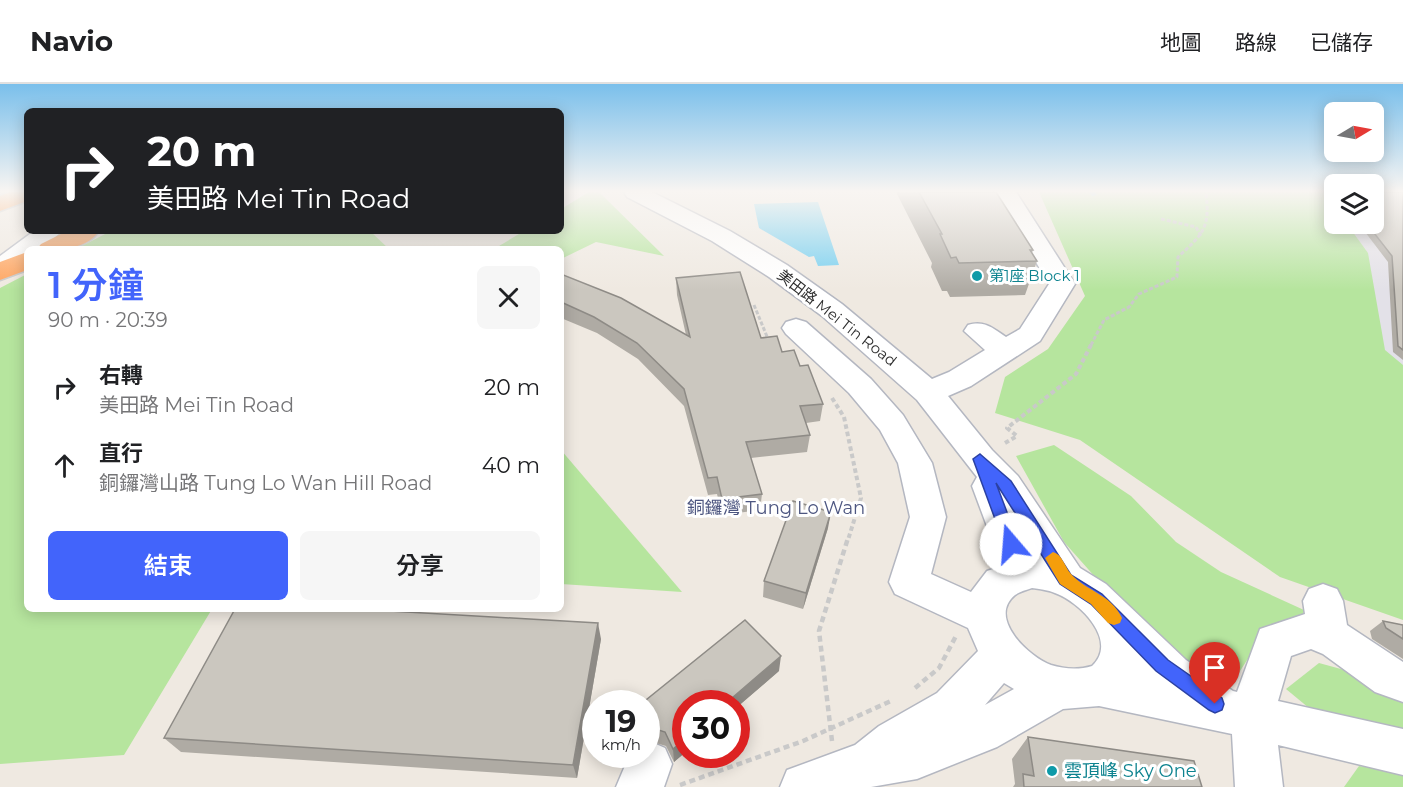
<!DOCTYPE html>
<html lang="zh-TW">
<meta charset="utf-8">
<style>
body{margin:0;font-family:Montserrat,"Noto Sans TC",sans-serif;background:#f6f6f6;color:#202124;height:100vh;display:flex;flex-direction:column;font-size:22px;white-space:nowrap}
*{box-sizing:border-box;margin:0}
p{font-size:20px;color:#757577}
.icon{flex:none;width:33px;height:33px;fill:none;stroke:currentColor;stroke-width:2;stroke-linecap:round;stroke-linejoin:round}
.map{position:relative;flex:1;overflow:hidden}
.side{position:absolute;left:24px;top:162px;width:540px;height:366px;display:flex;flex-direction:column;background:#fff;border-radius:9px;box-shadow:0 3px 15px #0003}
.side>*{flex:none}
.banner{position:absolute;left:24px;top:24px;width:540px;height:126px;border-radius:9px;box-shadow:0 3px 15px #0003;background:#202124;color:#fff;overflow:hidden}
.needle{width:39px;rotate:80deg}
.controls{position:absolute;left:1324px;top:18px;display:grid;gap:12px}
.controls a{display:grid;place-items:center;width:60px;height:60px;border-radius:9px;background:#fff;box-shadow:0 3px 15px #0003;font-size:30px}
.speed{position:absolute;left:582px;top:606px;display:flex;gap:12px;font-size:30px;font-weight:700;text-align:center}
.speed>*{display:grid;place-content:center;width:78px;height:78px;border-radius:50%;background:#fff;box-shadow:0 3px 15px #0003;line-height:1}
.speed small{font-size:15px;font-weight:400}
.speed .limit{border:9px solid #d22;background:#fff;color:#111}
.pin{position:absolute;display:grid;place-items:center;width:51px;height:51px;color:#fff;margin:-62px -26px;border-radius:50% 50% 50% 0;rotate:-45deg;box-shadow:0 0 6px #0007}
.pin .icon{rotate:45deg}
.me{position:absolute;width:66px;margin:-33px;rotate:342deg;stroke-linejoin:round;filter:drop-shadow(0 0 4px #0008)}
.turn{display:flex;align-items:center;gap:21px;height:126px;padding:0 24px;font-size:27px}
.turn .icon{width:78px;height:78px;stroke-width:2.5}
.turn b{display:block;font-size:42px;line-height:51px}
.round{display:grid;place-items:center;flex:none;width:63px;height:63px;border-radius:9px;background:#f6f6f6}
.head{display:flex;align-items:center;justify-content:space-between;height:102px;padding:0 24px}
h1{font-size:36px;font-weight:600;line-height:45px;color:#4264fb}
.action{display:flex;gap:12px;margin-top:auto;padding:12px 24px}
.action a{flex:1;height:69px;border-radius:9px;background:#4264fb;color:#fff;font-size:24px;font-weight:600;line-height:69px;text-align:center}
.action a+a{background:#f6f6f6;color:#202124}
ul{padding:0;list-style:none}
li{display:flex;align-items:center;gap:18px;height:78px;padding:0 24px}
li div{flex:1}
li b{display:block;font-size:22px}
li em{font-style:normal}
header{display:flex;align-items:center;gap:36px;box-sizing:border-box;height:84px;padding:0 30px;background:#fff;border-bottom:2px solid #e0e0e0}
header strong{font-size:28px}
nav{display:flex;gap:33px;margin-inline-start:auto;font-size:21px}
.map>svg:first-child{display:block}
.industrial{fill:#e3e1e8}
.green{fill:#b6e59e}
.water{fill:#75cff0}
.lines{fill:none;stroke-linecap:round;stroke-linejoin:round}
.stream{fill:#75cff0;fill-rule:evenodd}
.minor-casing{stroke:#b4b7c1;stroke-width:3}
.highway-casing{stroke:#c9c9c9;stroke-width:3}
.path-far2{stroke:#c9c9c9;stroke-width:3;stroke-dasharray:4 2;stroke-linecap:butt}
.path-far1{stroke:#c9c9c9;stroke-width:4;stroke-dasharray:4.5 3;stroke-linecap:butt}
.path{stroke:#c9c9c9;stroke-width:4.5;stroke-dasharray:6 4;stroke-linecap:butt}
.minor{fill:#fff;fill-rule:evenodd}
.highway{fill:#ffa35c;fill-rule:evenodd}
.wall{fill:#afaba4}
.shaded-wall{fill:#8e8b86}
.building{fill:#cbc7bf;stroke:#8e8b86;stroke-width:1.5}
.route{fill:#4264fb;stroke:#2b41a3;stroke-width:1.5}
.slow{fill:#f59e0b}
.culture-dot{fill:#0f9aa8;stroke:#fff;stroke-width:2}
.labels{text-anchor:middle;stroke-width:6;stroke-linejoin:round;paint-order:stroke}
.culture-label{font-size:15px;fill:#0d838f;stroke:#fff;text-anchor:start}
.street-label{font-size:15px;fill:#2e2e2e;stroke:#fff}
.quarter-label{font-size:18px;fill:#4d5680;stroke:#fff}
.near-culture-label{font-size:18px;fill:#0d838f;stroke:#fff;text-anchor:start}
</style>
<header>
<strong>Navio</strong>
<nav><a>地圖</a><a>路線</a><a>已儲存</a></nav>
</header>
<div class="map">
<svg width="1403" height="703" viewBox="0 0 1403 703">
<rect width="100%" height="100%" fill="#efe9e1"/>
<path class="industrial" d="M1403,108V322L1350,273L1368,169L1347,140H1374Z"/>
<g class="green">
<path d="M589,108H599L664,172L596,158L561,175V165H476L499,162L524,147H561V125Z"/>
<path d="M1039,108H1334L1329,113L1335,122V140H1347L1368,169L1385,266L1403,281V536L1280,493L1080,356L995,329L1005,293L1048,265L1085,212Z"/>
<path d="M111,147H370L389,165H76Z"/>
<path d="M27,190V525H212L124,671L0,680V204Z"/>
<path d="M1054,361L1131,412L1176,458L1221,488L1304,526L1300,557L1255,564L1225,610L1096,494L1064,458L1016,372Z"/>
<path d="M561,366L682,508L561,500Z"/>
<path d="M1319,579L1403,602V650L1315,629L1286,605Z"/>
<path d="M1359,682L1403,689V703H1344Z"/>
</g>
<path class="water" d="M818,118L839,181L818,182L814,172L809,173L759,144L754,120Z"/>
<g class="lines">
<path class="stream" d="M1089,108H1095L1097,111L1092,112Z"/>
<defs>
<g id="minor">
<path d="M624,108H652L730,147L787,181L842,220L932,295L949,288L985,266L964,247L968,241C984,236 993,244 1006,253L1020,245L1049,200L994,108H1016L1075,200L1040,257L971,302L948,312L992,366L1018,392L1080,484L1106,500L1186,576L1233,607L1237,608L1260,545L1305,530L1303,517L1309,505L1323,500L1337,505L1343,517L1347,541L1403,578V618L1375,608L1323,570L1311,565L1291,572L1278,617L1403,645V691L1278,661L1283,703H1235L1232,650L1099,622L1063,625L997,663L917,695L871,703H780L787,686L855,661L879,642L937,609L978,567L968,544L895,510L889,498L910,433L898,379L880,346L849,309L786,250L782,244L786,238L796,235L806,238L871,295L903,331L932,379L946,433L931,490L971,508L987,487L996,484L988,445L972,402L977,393L917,316L822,232L769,193L712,157L627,113ZM1032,504C1039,505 1048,506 1055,509C1080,518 1119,557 1092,582C1079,586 1064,585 1051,581C1029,573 987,534 1015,511C1019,508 1026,506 1032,504ZM1004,599L1014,605L985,621Z"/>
<path d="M34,147H62L42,165H27V176L9,190L0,192V172Z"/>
<path d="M649,657L665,664L672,680L664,703H616L630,670H646V658Z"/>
</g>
<g id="highway">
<path d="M10,108H27V117L0,127V112Z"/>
<path d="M67,147H99C86,167 58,165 37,165L41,160Z"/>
<path d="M27,168V186L0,196V178Z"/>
</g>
</defs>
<use href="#minor" class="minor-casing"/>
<use href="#highway" class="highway-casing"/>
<g class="path-far2">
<path d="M1161,135L1196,143L1201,152"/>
<path d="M754,221L768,255"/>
<path d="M1091,261L1104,236L1129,223L1139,210L1177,193L1178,173C1204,149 1210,144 1206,108"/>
</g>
<g class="path-far1">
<path d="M832,314L844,333L861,414L848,456"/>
<path d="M1005,359L1017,352L1007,344L1076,290L1092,259"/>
</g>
<g class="path">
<path d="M915,604L939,584L956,552"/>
<path d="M832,657L819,547L848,454"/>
<path d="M680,701L803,657L893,616"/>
</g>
<use href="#minor" class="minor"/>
<use href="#highway" class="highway"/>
</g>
<g class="wall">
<path d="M896,108H996L1033,166L1032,169L1037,177L1025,211L950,213L947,207H942L931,183L932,179Z"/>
<path d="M1403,108V276L1393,268L1388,178L1359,140H1374Z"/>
<path d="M561,190L686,251L677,211L676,194L761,254L782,268L800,282L823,320L820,337L806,339L810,351L807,368L751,374L762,410L760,426L722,431L717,410L708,411L684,322L638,275L597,249L561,234Z"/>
<path d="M828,444L803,525L763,513L764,497Z"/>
<path d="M1383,537L1403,541V575L1372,555L1370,547Z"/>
<path d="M601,555L577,694L181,668L164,654Z"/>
<path d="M779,587L736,624V620L674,678L666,662L646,656V620Z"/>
<path d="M1028,653L1202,703H1013L1015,700L1012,675Z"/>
</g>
<g class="shaded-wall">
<path d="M831,428L828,444L803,525L806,509Z"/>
<path d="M598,539L601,555L577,694L573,681Z"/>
<path d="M781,572L779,587L736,624V620H725Z"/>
<path d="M686,654V668L674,678L673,665Z"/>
</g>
<g class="building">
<path d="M919,108H996L1033,166H1030L1037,177L959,179L956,173L951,174L940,150H942Z"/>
<path d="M1374,108H1403V266L1398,262L1392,172L1367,140H1374Z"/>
<path d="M740,188L761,254L777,252L782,268L794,266L800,282L808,281L823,320L800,322L810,351L746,358L762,410L722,415L717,393L708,394L684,305L637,259L594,233L561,218V190L621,214L690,253L676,194Z"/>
<path d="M793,417L831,428L806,509L764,497Z"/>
<path d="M235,525H355L598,539L573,681L164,654Z"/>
<path d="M745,536L781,572L725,620H686V654L673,665L665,648L646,642V620H641Z"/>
<path d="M1383,537L1403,541V555L1386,544Z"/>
<path d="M1028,653L1194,677L1202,703H1024L1023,690L1034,692Z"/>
</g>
<linearGradient id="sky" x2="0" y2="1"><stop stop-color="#7abfeb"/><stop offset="0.52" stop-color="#f8f5f2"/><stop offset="1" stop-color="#f8f5f2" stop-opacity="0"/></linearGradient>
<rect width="1403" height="206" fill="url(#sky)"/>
<path class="route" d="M980,370L1011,397L1071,491L1102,510L1168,576L1222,614L1224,620L1222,626L1215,629L1209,626L1156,587L1091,520L1060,500L996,399L1019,460L1011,467L1006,465L973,375Z"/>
<path class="slow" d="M1053,468C1063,471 1064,482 1071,490C1086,507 1111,510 1122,534L1120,539L1114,541L1108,539L1091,520L1060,500L1045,474Z"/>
<g class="culture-dot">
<circle cx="977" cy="192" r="6"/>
<circle cx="1052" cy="687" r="6"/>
</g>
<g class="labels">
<g class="culture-label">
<text x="989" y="197">第1座 Block 1</text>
</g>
<g class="street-label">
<text transform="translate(837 234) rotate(38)" y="5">美田路 Mei Tin Road</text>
</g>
<g class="quarter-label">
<text x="776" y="430">銅鑼灣 Tung Lo Wan</text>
</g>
<g class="near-culture-label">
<text x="1064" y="693">雲頂峰 Sky One</text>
</g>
</g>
</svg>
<div class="controls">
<a><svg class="needle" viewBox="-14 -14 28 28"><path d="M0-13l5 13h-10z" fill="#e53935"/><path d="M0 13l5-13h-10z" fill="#757577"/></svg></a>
<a><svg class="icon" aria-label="layers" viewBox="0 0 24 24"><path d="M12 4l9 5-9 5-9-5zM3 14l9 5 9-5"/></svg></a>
</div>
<div class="speed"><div>19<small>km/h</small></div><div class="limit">30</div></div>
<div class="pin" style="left:1215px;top:620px;background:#d93025"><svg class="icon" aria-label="arrive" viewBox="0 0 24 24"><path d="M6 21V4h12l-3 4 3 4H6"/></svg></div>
<svg class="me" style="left:1011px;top:460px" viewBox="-20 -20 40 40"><circle r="19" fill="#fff"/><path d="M0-13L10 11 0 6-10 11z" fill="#4264fb"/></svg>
<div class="banner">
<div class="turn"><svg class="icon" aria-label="right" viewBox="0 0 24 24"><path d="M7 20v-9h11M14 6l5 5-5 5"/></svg><div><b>20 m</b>美田路 Mei Tin Road</div></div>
</div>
<section class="side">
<div class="head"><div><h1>1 分鐘</h1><p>90 m · 20:39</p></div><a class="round"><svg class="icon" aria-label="close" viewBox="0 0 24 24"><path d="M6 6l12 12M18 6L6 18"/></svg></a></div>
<ul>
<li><svg class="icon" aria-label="right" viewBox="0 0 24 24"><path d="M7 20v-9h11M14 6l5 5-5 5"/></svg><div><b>右轉</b><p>美田路 Mei Tin Road</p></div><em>20 m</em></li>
<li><svg class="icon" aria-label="ahead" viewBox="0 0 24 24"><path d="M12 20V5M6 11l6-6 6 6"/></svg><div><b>直行</b><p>銅鑼灣山路 Tung Lo Wan Hill Road</p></div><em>40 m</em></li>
</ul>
<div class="action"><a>結束</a><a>分享</a></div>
</section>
</div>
